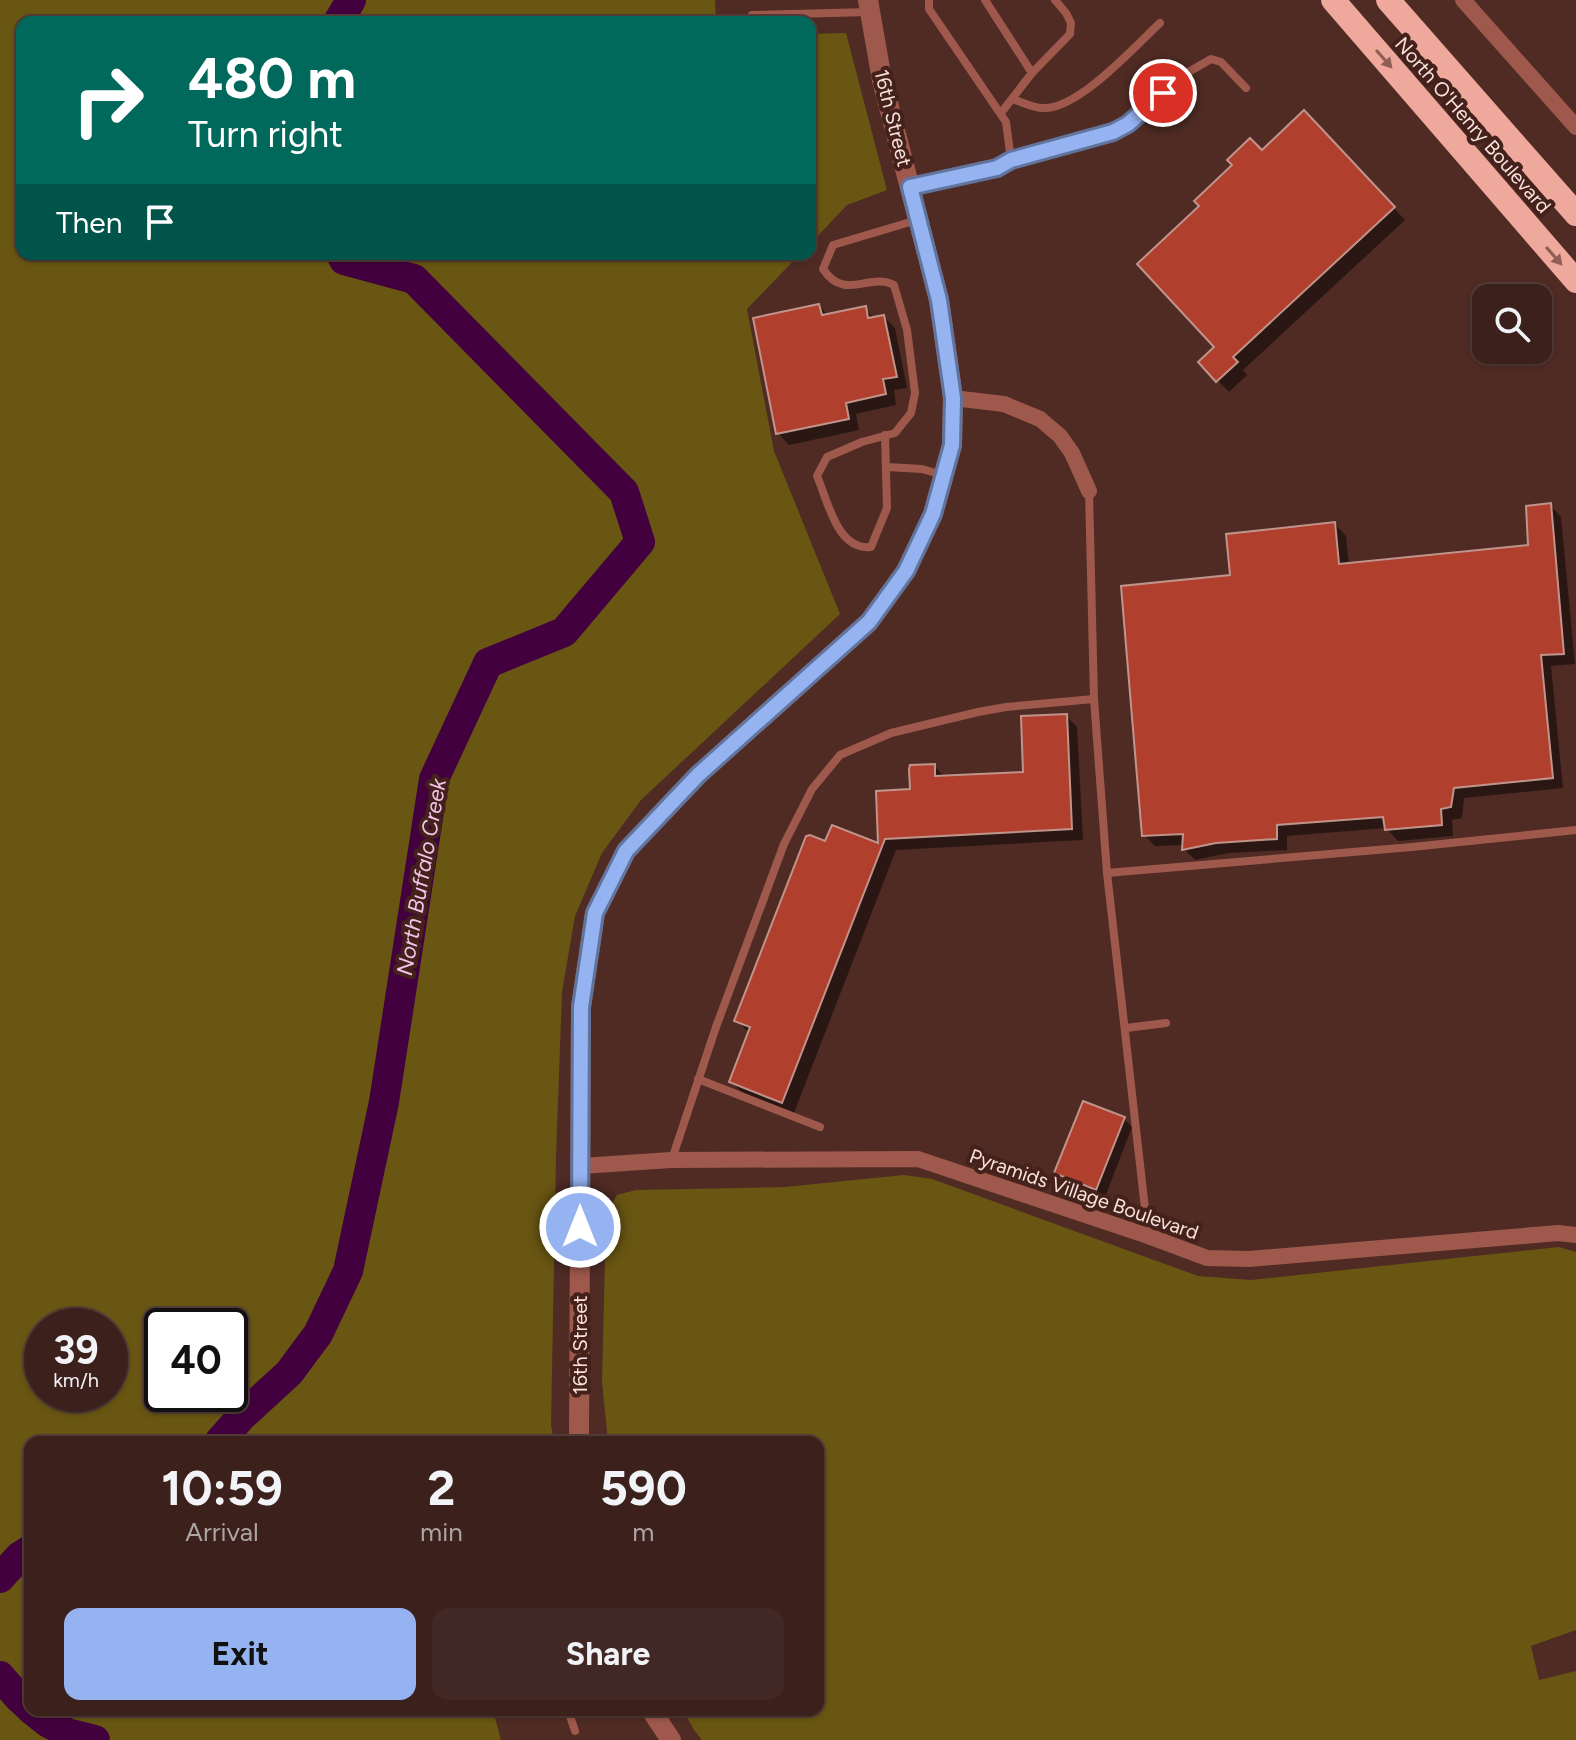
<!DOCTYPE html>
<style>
body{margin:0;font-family:Figtree,sans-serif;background:#422824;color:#f1f3f6;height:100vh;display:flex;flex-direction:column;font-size:30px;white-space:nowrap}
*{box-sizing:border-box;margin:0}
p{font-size:26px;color:#aca3a3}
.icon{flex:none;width:44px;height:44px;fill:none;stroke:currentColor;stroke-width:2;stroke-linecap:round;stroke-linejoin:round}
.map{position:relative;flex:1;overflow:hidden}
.sheet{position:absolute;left:24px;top:1436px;width:800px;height:280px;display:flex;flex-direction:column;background:#3b201b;border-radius:16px;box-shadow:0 2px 6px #0004,0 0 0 2px #543e3a}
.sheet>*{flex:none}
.top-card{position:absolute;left:16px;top:16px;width:800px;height:244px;border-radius:16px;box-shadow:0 2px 6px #0004,0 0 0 2px #543e3a;background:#00695c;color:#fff;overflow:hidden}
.controls{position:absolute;left:1472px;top:284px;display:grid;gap:16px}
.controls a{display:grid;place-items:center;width:80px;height:80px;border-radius:16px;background:#3b201b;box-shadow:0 2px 6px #0004,0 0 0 2px #543e3a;font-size:40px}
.speed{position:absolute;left:24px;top:1308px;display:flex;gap:16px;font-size:40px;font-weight:700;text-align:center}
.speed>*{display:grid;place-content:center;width:104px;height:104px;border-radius:50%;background:#3b201b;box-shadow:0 2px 6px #0004,0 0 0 2px #543e3a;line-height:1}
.speed small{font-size:20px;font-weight:400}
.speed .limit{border:4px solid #111;border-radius:12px;background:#fff;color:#111}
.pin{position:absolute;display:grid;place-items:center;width:68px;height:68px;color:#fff;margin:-34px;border:4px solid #fff;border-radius:50%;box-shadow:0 2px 8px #0007}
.me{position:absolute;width:88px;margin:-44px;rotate:0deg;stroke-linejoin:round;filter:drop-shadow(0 0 6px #0008)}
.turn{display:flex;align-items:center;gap:28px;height:168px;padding:0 40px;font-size:36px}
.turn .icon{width:104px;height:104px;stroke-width:2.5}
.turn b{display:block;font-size:56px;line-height:68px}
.then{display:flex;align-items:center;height:76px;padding:0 40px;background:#0003;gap:16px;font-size:30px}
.eta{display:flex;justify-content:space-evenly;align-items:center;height:136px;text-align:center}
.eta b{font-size:48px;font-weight:700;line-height:56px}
.action{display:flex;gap:16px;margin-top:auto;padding:16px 40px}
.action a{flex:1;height:92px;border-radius:16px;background:#95b2f1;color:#111;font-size:32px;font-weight:700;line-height:92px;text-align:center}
.action a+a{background:#422824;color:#f1f3f6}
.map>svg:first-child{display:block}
.green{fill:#695613;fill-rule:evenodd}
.shadow{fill:#0007}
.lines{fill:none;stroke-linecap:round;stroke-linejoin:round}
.river{stroke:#42003e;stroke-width:30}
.building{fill:#b13f2d;stroke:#c0948b;stroke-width:2}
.service{stroke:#9f594c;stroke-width:8}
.minor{stroke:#9f594c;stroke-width:16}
.tertiary{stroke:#9f594c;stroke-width:20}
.motorway{stroke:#efa99c;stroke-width:24}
.oneway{fill:#915e55}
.route-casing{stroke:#61749d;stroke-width:20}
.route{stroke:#95b2f1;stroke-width:14}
.labels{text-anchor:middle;stroke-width:8;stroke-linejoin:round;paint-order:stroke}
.street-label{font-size:20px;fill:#f9e1dc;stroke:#44211b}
.water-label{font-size:22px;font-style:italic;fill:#f2c4eb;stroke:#44211b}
</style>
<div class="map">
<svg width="1576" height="1740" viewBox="0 0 1576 1740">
<rect width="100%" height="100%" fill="#4f2b24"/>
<g class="green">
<path d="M0,0H715L716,22H22V254H800L747,309L774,451L840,614L641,800L602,853L575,916L562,992L556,1157L551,1425L554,1442H30V1710H493L501,1740H0ZM42,1326H110V1394H42ZM230,1326V1394H162V1326Z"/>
<path d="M846,33L887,190L847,205L810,244V34Z"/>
<path d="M904,1175L932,1179L1198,1276L1251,1280L1559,1247L1576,1252V1630L1531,1646L1539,1680L1576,1671V1740H702L694,1730L683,1710H818V1442H608L602,1381L606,1214L617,1195L636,1190L785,1187Z"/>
</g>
<g class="shadow">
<path d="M1316,124L1405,220L1243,370L1247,375L1229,392L1200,362L1216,347L1202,206L1235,165Z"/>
<path d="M819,306L829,316L865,309L875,319L884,317L895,328L907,388L894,390L896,405L856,414L859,430L789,445L778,433Z"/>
<path d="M1550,505L1561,517L1575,664L1551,666L1563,788L1464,798L1462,818L1452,820L1453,836L1398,841L1386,828L1287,836V850L1228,853L1195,860L1184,849V845L1155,846L1144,835L1232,576L1335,524L1346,536L1349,565L1530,547Z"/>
<path d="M1066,716L1077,727L1083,840L896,850L794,1113L742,1093L731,1081L748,1032L737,1020L827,844L880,846L912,791L934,766L946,778L1025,774Z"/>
<path d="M1124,1119L1132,1127L1105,1197L1065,1181L1057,1173Z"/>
</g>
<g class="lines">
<g class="river">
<path d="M338,22L351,0"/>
<path d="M219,1442L241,1417L289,1373L318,1334L348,1271L384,1102L434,779L488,663L564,632L640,542L624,492L414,279L344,260L341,254"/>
<path d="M0,1578L19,1557L30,1550"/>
<path d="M0,1676L19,1698L30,1708"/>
<path d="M32,1710L47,1722L67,1733L95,1740"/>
</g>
</g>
<g class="building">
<path d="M1304,110L1395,207L1233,357L1238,362L1216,382L1198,362L1214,347L1137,264L1199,206L1194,201L1232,165L1227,160L1250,138L1262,150Z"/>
<path d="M819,304L822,315L866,306L868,318L884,315L897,377L883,379L886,394L846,403L849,419L776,434L753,318Z"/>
<path d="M1551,503L1564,654L1541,655L1553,778L1454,788L1451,807L1441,809L1442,825L1385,830L1383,817L1277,825V839L1216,843L1182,850L1183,834L1142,836L1121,586L1230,575L1226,534L1335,522L1339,564L1528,545L1526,506Z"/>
<path d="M1067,714L1072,829L885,839L782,1103L729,1082L750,1027L734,1021L806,836L810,835L825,841L832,825L878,843L876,791L910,789L909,769L910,765L935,764V776L1023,772L1021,716Z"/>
<path d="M1083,1101L1125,1117L1096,1190L1054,1173Z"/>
</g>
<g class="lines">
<g class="service">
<path d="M985,0L1032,73L1001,113"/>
<path d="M752,15L870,12"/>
<path d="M1032,73L1070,34L1071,23L1066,13L1055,0"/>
<path d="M1012,99C1022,102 1033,108 1043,108C1078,110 1135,46 1160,23"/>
<path d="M1011,160L1113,132L1128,124L1180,77L1211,59L1221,62L1246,88"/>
<path d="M910,187L997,168L1011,160L1006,122L929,9V0"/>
<path d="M885,435L887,508L871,547C837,551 828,501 817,476L827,457L862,442L895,433L911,413L915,393L907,330L894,285C869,272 845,302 823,269L833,245L917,220"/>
<path d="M887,467L922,469L943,475"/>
<path d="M1089,491L1094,699L1107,873L1148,1235"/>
<path d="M1107,873L1412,847L1576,830"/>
<path d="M1126,1028L1166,1023"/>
<path d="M698,1079L820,1127"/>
<path d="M672,1159L716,1027L784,844L812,789L840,755L891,733L978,712L1006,707L1094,699"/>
<path d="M568,1710L575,1731"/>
</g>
<g class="minor">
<path d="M1463,0L1576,127"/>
<path d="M953,398L1004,404L1040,419L1060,436L1072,453L1089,491"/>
<path d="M581,1166L671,1160L918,1159L1148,1236L1207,1258L1249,1259L1558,1233L1576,1235"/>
</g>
<g class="tertiary">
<path d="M579,1442L581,1007L595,913L626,851L698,775L869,622L906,571L933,514L952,445L953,398L939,300L882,80L868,0"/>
<path d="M651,1710L671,1740"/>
</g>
<g class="motorway">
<path d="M1333,0L1576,281"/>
<path d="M1388,0L1576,214"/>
</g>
</g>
<defs><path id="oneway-solid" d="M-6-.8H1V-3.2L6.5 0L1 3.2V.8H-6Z" transform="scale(2)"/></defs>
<g class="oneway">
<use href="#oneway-solid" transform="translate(1384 59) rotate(49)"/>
<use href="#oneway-solid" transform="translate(1554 256) rotate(49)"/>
</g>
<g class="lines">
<defs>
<path id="route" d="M580,1227L581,1007L595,913L626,851L698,775L869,622L906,571L933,514L952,445L953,398L939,300L910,187L997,168L1011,160L1113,132L1128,124L1163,93"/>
</defs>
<use href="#route" class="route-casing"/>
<use href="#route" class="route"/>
</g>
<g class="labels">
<g class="street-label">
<text transform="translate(893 118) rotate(76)" y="7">16th Street</text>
<text transform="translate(1473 125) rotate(49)" y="7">North O'Henry Boulevard</text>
<text transform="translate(1084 1194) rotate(19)" y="7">Pyramids Village Boulevard</text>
<text transform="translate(580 1345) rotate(-90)" y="7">16th Street</text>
</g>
<g class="water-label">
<text transform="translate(421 877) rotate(-80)" y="8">North Buffalo Creek</text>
</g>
</g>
</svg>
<div class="controls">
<a><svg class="icon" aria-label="search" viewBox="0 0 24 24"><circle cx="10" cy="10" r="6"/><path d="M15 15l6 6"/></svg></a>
</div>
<div class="speed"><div>39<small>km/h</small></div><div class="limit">40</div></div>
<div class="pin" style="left:1163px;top:93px;background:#d93025"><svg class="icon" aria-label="arrive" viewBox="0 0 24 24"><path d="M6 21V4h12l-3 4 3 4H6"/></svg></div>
<svg class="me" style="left:580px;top:1227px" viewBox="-20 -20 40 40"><circle r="17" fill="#95b2f1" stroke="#fff" stroke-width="3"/><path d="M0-11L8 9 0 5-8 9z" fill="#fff"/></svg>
<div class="top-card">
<div class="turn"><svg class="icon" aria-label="right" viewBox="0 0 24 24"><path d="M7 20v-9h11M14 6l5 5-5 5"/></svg><div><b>480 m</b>Turn right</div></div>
<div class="then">Then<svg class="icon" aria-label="arrive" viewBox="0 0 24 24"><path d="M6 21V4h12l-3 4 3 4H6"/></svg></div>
</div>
<section class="sheet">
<div class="eta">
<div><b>10:59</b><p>Arrival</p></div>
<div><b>2</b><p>min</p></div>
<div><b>590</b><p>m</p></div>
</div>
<div class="action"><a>Exit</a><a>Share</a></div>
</section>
</div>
